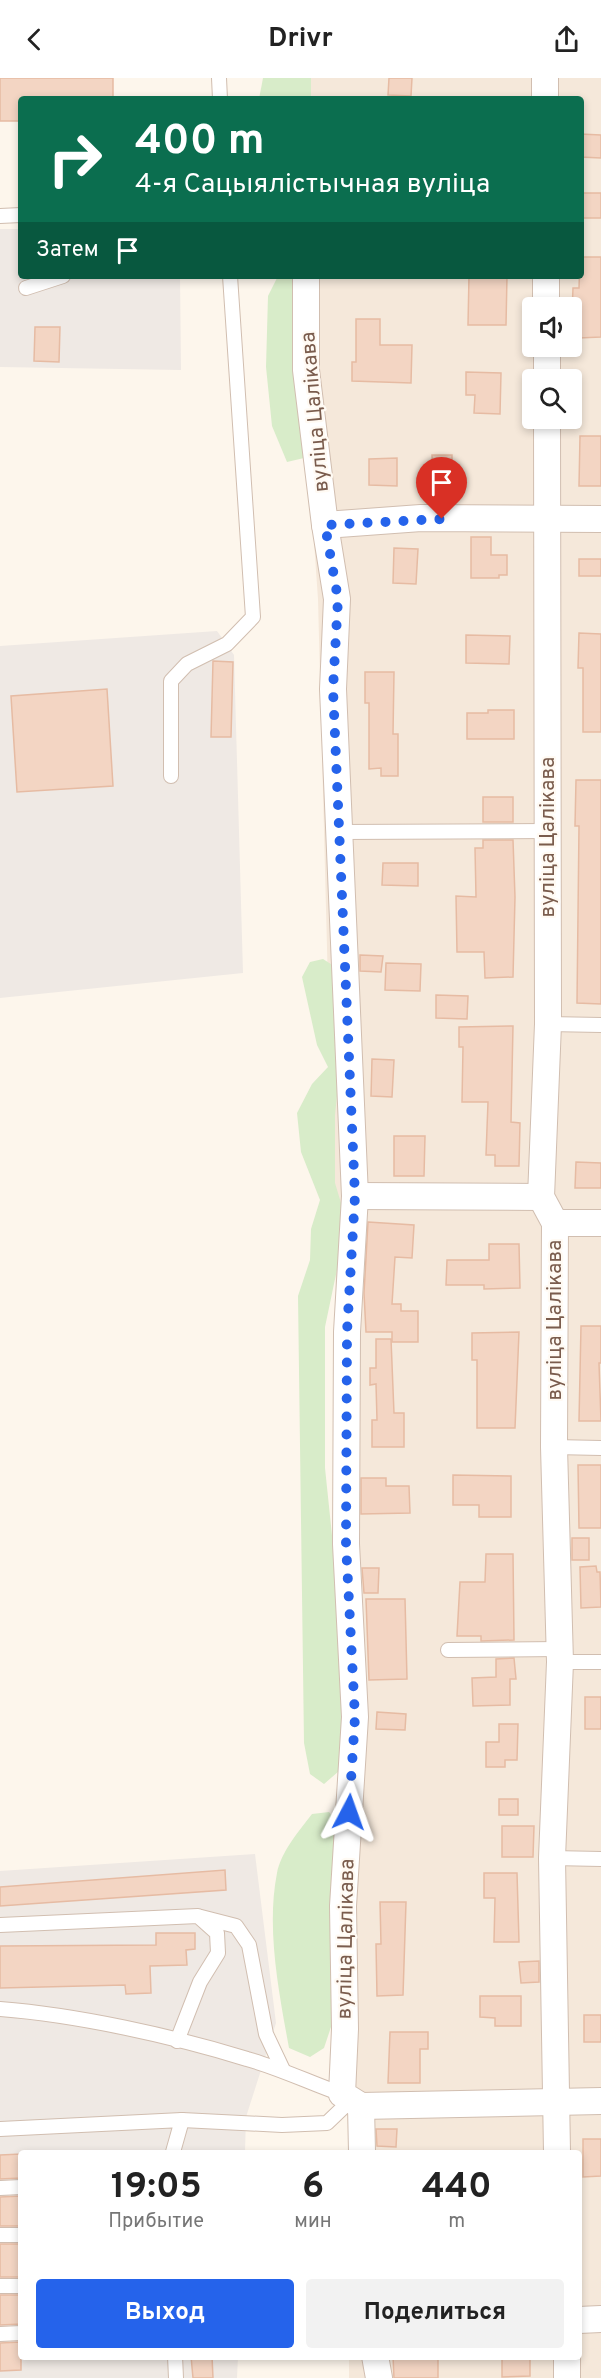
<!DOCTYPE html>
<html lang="ru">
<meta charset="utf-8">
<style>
body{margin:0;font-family:Overpass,sans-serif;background:#f2f2f2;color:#222;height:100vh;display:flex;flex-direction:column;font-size:22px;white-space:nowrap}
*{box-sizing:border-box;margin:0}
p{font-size:20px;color:#767676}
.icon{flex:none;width:33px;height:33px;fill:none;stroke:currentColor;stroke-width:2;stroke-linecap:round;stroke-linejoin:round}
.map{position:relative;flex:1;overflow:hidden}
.side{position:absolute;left:18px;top:2072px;width:564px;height:210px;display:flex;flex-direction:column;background:#fff;border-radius:6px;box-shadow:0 3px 9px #0003}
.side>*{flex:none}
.top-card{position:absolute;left:18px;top:18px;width:566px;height:183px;border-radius:6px;box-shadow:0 3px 9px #0003;background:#0b6e4f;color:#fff;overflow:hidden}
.fabs{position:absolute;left:522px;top:219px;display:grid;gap:12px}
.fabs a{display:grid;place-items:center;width:60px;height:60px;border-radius:6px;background:#fff;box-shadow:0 3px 9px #0003;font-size:30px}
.pin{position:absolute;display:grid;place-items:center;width:51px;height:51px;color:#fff;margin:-62px -26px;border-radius:50% 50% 50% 0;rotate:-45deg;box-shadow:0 0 6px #0007}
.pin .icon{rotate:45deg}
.me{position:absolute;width:66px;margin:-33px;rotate:4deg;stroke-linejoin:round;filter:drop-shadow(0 0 4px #0008)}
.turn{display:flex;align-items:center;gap:21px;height:126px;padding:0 18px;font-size:27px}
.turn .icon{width:78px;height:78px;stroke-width:2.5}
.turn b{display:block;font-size:42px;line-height:51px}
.then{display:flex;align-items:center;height:57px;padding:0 18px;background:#0003;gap:12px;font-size:22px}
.eta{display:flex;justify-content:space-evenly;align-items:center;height:102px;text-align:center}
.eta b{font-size:36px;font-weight:700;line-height:42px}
.cta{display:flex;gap:12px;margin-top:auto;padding:12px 18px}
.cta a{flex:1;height:69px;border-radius:6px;background:#2563eb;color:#fff;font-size:24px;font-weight:700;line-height:69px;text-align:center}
.cta a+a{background:#f2f2f2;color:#222}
header{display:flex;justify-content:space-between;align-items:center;height:78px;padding:0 18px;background:#fff;font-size:27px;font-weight:700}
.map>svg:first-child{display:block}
.residential{fill:#f5e8da;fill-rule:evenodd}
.industrial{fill:#efe9e4}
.green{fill:#d8ecc9}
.building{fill:#f3d5c3;stroke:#e6bba3;stroke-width:1.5}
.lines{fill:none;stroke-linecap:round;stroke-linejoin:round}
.lane-casing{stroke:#d1beb0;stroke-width:16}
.street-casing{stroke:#d1beb0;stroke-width:28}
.lane{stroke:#fff;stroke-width:14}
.street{stroke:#fff;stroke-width:26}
.route{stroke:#2563eb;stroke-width:10;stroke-dasharray:0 18}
.labels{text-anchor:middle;stroke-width:4.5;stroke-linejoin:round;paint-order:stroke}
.street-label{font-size:21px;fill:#7a5c4d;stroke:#fffaf3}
</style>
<header><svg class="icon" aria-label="back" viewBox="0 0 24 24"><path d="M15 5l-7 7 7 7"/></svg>Drivr<svg class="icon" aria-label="share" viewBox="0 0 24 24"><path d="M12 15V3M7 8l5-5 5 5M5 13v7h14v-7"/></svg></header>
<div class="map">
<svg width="601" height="2300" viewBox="0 0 601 2300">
<rect width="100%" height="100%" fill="#fdf6ec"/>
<path class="residential" d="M298,0H601V2300H349V2279L579,2278V2074H349L340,1373L318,521L296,205V198H580V21H298ZM532,230H572V268H532ZM532,302H572V340H532Z"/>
<g class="industrial">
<path d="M0,151H21V198H180L181,292L0,289Z"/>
<path d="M217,553L234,577L243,895L0,920V568Z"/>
<path d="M255,1776L276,1945L246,2039L245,2074H21V2278L238,2279L237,2300H0V1793Z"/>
</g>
<g class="green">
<path d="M263,0H311V21H259Z"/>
<path d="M278,198H303L304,380L287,384L272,348L266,289L268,218Z"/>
<path d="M323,881L337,890L340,989L335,1037V1105L344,1135L339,1182L325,1249V1390L348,1611L339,1693L324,1706L310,1696L304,1665L298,1218L310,1182L311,1151L320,1122L301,1074L297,1035L312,1006L328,989L317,967L302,899L310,884Z"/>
<path d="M329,1734L339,1747L332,1946L324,1970L310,1979L289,1970C279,1915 266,1851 277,1795C281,1774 299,1753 312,1736Z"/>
</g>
<g class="building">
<path d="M0,0H113V21H21V43H0Z"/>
<path d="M389,0H412L411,18L388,17Z"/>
<path d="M580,56L601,57V80L580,79Z"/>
<rect x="580" y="115" width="21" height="25"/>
<path d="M580,179H601V259L579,260L578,235H572L573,210H579Z"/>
<path d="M469,198H507L506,247H468Z"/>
<path d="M356,241H380V267H412L411,305L352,303V284H356Z"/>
<path d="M35,249H60L59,284L34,283Z"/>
<path d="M466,294L501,295L500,336L474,335L475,317H466Z"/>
<path d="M580,358H601V408H579Z"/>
<path d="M432,377H452V406L433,407Z"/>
<path d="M397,380V408L369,407V381Z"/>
<path d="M471,459H491V477H507V497H499V500H471Z"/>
<path d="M394,470L418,471L416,506L393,505Z"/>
<rect x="579" y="481" width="22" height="17"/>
<path d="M579,555L601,556V654H583V590H578Z"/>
<path d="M466,557L510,558L509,586L466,585Z"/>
<path d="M213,583L233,584L231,659H211Z"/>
<path d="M365,594H394L393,656H398V698H381V690L369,691V625H365Z"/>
<path d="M107,611L113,708L17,714L11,618Z"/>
<path d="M488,632H514V661H467V635H488Z"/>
<path d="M576,702H601V926L577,925L579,748H575Z"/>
<rect x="483" y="719" width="30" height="25"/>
<path d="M483,762H513L515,819L513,899L485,900L484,874H457L456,818L476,819L475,770H483Z"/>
<path d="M383,785H418V808L382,807Z"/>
<path d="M360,877L383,878L381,894L360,893Z"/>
<path d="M386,885L421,886L420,913L385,912Z"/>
<path d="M436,917L468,918L467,941L436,940Z"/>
<path d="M513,948L511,1044L520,1045L519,1088H495V1077H486L488,1024H462L463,969H459V949Z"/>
<path d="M372,981L394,982L392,1019L371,1018Z"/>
<path d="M394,1058H425L424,1098H394Z"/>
<path d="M576,1084L601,1085V1110H575Z"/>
<path d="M368,1144L414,1147L412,1180L395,1179L392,1226H401V1233H418V1264H392V1254H366L364,1215Z"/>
<path d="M489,1166H519L520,1210L484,1211V1207H446L447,1182H489Z"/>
<path d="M581,1248H601V1285H599L601,1343H579Z"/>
<path d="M519,1254L515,1350H477V1282H472V1255Z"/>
<path d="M376,1261H391L394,1335H404V1369H372V1342H377L376,1306L370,1307V1290H376Z"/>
<path d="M578,1387H601V1450H579Z"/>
<path d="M453,1397L511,1398V1439H479V1427H453Z"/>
<path d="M361,1400H386V1408H409L410,1435L361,1436Z"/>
<rect x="572" y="1460" width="17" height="22"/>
<path d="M486,1476H513L514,1562L481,1563V1558H457L460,1504H485Z"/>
<path d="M596,1488L597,1494H600L601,1529L581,1530L580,1489Z"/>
<path d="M362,1490H379L378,1515H364Z"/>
<path d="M366,1521H405L407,1601L369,1602Z"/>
<path d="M514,1580L516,1601H510V1627L473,1628L472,1600L496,1599V1581Z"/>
<rect x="585" y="1619" width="16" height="32"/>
<path d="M377,1634L406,1636L405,1652L376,1651Z"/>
<path d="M499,1646H518L517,1682H505V1689H486V1664H499Z"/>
<rect x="499" y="1721" width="19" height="16"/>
<path d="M502,1748H534L533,1779H502Z"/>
<path d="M225,1792L226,1812L0,1828V1809Z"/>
<path d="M484,1795H517L519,1864H494L495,1820H484Z"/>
<path d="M380,1824H406L403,1917L377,1918L376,1866H381Z"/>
<path d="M156,1855H195V1871L186,1872L187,1887L150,1888L151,1915L126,1916L125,1907L0,1910V1868L156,1867Z"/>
<path d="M539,1883V1904L521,1905L519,1884Z"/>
<path d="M480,1918H521V1948H495V1940L480,1939Z"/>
<rect x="584" y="1937" width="17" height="27"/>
<path d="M390,1954H428V1971H420V2005H388Z"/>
<path d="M376,2051H397L396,2069L377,2068Z"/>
<path d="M583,2061H601V2098L583,2099Z"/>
<path d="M21,2076V2100L0,2101V2077Z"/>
<path d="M21,2118V2148H0V2119Z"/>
<rect x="0" y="2166" width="21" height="33"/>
<path d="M0,2217H21V2246L0,2247Z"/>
<path d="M21,2264V2292L0,2293V2265Z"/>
<path d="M191,2278H212L213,2300H193Z"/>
<path d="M393,2278H438V2300H394Z"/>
<path d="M502,2278H530V2298L502,2299Z"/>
</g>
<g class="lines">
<defs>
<g id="lane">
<path d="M219,0L220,21"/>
<path d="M0,138L21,137"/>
<path d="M26,210L63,198"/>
<path d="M171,698V603L187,586L227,566L253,539L230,198"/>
<path d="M340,754L547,753"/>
<path d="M548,946L601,947"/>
<path d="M554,1369L601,1370"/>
<path d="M448,1572L560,1571"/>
<path d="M560,1584H601"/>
<path d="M552,1780L601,1781"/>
<path d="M201,1839L236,1848L249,1867L266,1956L283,1992"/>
<path d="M0,1847L198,1838L217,1855L218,1875L200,1904L177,1963"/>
<path d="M0,1931C77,1937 173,1958 247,1981C280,1990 310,2005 342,2016"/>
<path d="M182,2042L282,2047L327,2045L351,2022"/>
<path d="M0,2051L182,2042L173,2074"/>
<path d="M0,2110L21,2109"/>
<path d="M0,2157H21"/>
<path d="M0,2208H21"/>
<path d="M0,2256L21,2255"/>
<path d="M175,2278L176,2300"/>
</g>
<g id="street">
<path d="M545,0V21"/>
<path d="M306,198V292L325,447L337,521L333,611L355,1118L347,1254L346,1466L355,1639L343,1828L345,1951L342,2016L361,2028L601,2023"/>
<path d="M546,198V230"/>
<path d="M547,268V302"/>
<path d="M547,340L548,946L541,1119L555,1145L554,1369L560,1584L552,1780L557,2074"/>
<path d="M325,447L421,440L601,441"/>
<path d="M355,1118L541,1119"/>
<path d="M555,1145H601"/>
<path d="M361,2028L362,2074"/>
<path d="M579,2242L601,2241"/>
<path d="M375,2278L379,2300"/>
<path d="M567,2278V2300"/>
</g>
</defs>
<use href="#lane" class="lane-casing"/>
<use href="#street" class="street-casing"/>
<use href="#lane" class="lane"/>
<use href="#street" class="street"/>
</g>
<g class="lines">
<path class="route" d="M349,1734L355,1639L346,1466L347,1254L355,1118L333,611L338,521L325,447L442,441"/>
</g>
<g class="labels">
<g class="street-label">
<text transform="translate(314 334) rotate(-95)" y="7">вуліца Цалікава</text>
<text transform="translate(547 759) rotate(-90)" y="7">вуліца Цалікава</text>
<text transform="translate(554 1242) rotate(-90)" y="7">вуліца Цалікава</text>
<text transform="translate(345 1861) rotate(-89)" y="7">вуліца Цалікава</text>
</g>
</g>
</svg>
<div class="fabs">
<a><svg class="icon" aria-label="sound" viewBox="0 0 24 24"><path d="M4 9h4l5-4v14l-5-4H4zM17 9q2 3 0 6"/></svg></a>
<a><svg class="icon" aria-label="search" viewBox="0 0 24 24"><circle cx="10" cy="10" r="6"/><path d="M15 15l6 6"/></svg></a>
</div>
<div class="pin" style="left:442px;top:441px;background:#d93025"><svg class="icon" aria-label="arrive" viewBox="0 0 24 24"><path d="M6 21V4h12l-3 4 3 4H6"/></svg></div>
<svg class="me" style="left:349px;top:1734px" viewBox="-20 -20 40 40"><path d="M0-17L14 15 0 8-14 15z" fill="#2563eb" stroke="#fff" stroke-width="4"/></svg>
<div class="top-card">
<div class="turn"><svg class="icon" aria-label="right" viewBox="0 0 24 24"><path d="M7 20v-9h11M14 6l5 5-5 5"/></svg><div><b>400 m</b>4-я Сацыялістычная вуліца</div></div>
<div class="then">Затем<svg class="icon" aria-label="arrive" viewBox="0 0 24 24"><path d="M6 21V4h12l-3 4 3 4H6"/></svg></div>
</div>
<section class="side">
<div class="eta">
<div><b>19:05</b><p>Прибытие</p></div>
<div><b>6</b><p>мин</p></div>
<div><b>440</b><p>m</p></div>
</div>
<div class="cta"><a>Выход</a><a>Поделиться</a></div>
</section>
</div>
